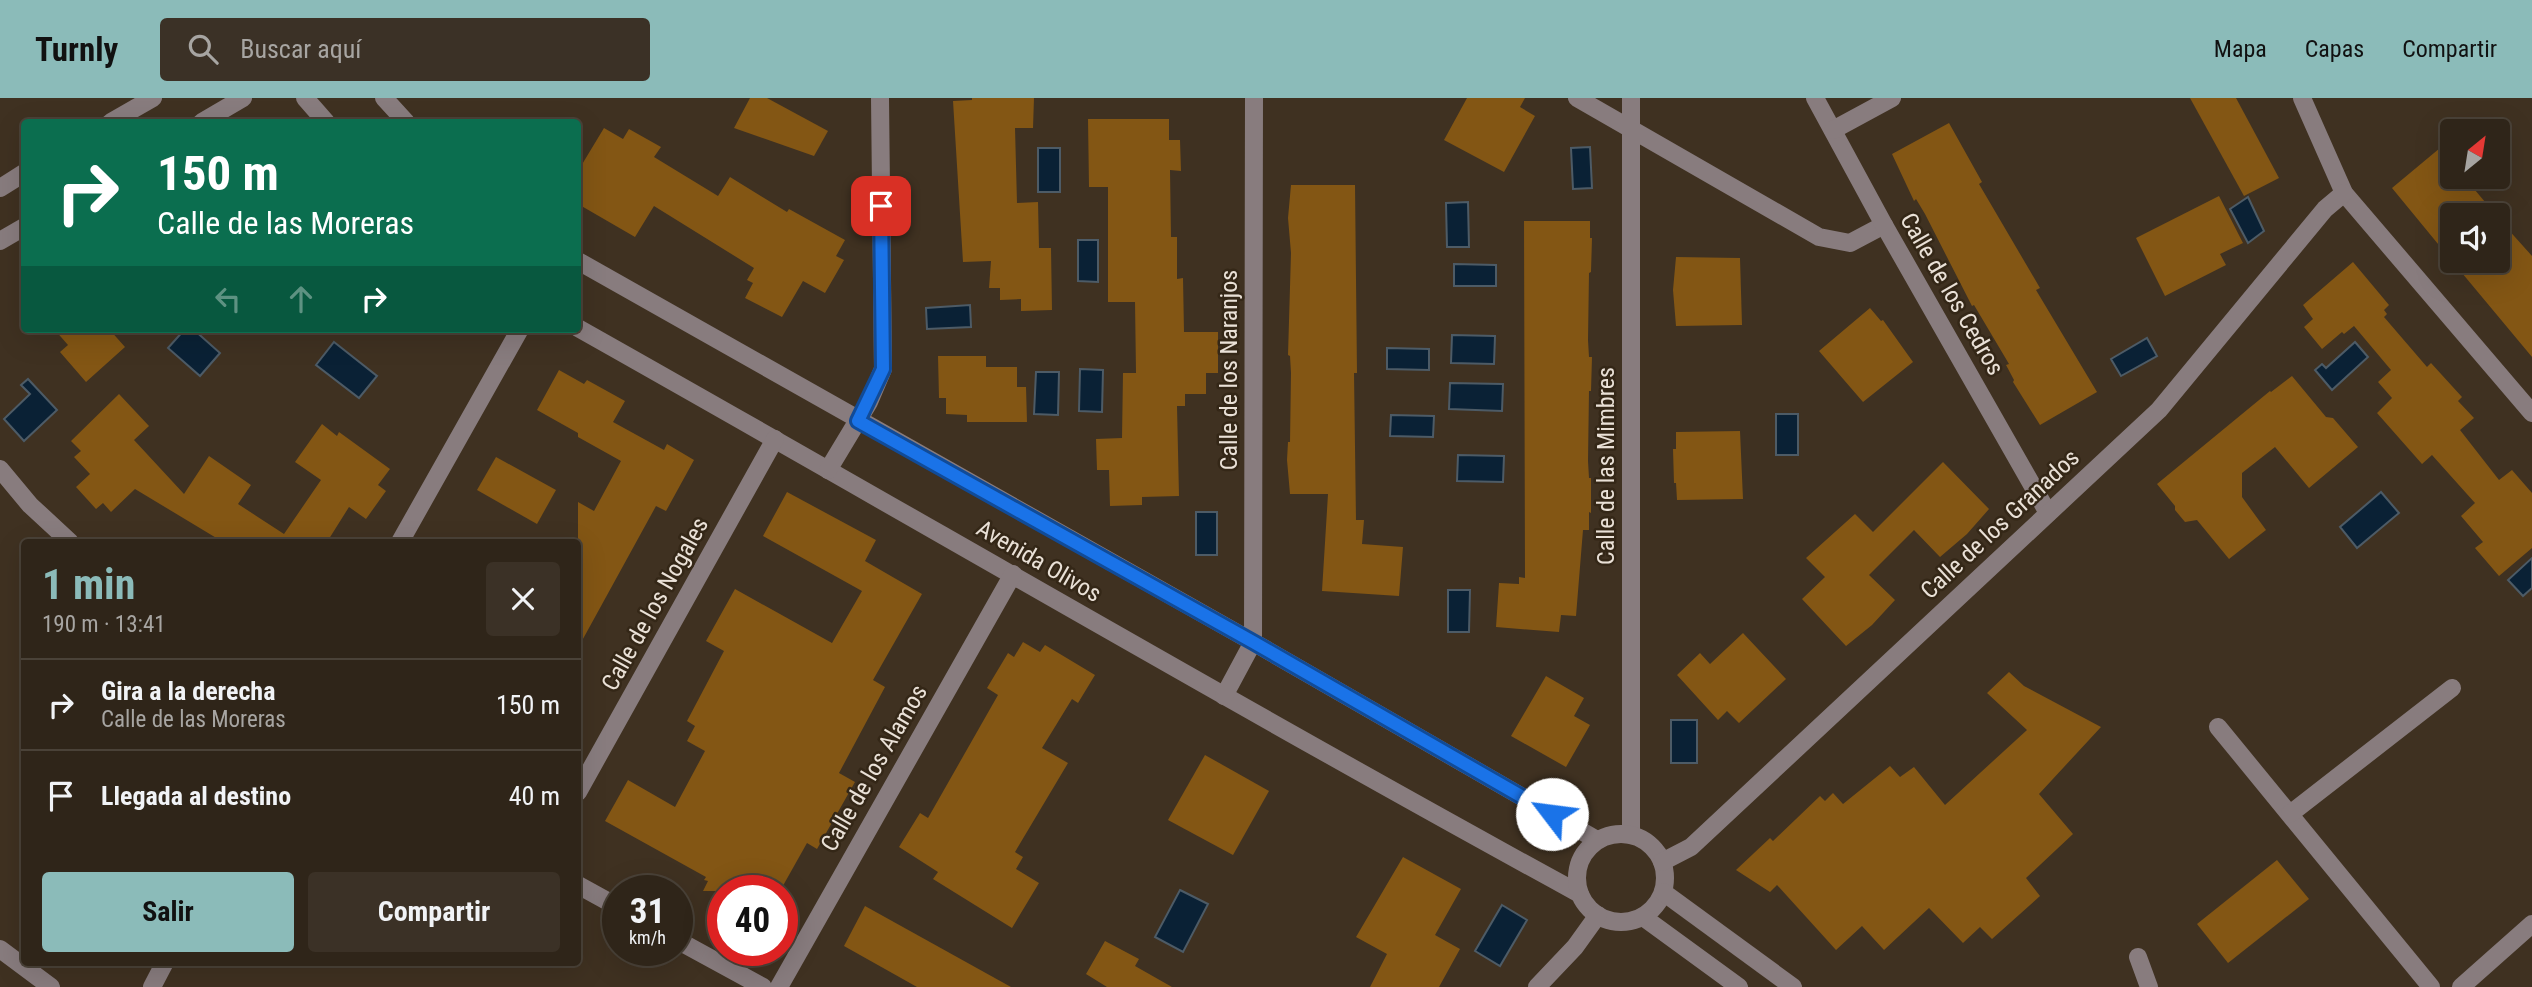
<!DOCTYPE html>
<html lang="es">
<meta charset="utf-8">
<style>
body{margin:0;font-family:"Roboto Condensed",sans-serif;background:#3b3126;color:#f1f3f6;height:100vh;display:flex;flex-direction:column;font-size:26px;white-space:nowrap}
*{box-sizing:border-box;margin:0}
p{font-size:23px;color:#a7a5a2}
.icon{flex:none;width:38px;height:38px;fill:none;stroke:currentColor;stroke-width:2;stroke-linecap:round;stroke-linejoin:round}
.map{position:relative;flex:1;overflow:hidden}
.drawer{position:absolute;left:21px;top:441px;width:560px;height:427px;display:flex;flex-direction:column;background:#2f2519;border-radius:7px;box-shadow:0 7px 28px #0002,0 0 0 2px #4a4238}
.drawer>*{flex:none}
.top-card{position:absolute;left:21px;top:21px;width:560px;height:214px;border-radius:7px;box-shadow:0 7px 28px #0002,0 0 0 2px #4a4238;background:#0b6e4f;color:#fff;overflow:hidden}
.needle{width:46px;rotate:30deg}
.tools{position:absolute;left:2440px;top:21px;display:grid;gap:14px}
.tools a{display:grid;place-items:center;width:70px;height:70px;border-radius:7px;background:#2f2519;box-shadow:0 7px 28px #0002,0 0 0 2px #4a4238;font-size:35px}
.speed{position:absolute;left:602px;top:777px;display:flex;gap:14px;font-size:35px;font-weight:700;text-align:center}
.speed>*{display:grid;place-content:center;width:91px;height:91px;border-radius:50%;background:#2f2519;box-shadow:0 7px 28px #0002,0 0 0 2px #4a4238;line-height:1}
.speed small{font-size:18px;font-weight:400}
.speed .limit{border:10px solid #d22;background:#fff;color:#111}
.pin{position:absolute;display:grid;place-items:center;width:60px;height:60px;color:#fff;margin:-30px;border-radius:14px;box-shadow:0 4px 10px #0006}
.me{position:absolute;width:77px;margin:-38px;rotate:300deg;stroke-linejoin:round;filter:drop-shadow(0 0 5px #0008)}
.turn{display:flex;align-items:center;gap:24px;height:147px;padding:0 21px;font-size:32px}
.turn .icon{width:91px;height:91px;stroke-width:2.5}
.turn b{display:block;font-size:49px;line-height:60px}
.lanes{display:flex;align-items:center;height:66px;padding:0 21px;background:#0003;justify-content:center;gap:35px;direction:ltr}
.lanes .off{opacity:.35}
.round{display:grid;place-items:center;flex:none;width:74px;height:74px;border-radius:7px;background:#3b3126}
.overview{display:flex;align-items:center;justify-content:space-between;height:119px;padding:0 21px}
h1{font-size:42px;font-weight:700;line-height:52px;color:#8bbbb9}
.primary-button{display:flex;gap:14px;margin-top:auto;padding:14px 21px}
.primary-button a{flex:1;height:80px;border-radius:7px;background:#8bbbb9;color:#111;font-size:28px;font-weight:700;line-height:80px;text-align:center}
.primary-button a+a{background:#3b3126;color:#f1f3f6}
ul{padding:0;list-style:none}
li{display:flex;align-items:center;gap:21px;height:91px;padding:0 21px;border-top:2px solid #4a4238}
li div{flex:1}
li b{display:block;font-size:26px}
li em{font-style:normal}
header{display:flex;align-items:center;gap:42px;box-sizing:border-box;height:98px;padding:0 35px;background:#8bbbb9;color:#111}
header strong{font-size:33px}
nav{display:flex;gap:38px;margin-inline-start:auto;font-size:24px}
.search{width:490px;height:63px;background:#3b3126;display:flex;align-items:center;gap:18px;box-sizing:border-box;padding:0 24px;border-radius:7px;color:#a7a5a2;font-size:26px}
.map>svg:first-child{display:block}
.water{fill:#0a2135;stroke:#4d5b66;stroke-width:2}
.building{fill:#835614}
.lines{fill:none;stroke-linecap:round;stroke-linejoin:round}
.minor{stroke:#887c7e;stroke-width:18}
.route-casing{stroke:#114b97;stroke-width:18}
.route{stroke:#1a73e8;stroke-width:12}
.labels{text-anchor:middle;stroke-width:5;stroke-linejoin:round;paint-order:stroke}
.street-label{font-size:24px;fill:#eae1d7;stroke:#342717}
</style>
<header>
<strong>Turnly</strong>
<div class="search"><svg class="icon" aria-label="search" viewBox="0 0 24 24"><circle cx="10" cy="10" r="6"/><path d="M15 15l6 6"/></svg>Buscar aquí</div>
<nav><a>Mapa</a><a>Capas</a><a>Compartir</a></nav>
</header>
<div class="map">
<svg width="2532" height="889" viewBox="0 0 2532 889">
<rect width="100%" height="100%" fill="#3f3121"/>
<g class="water">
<path d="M1590,49L1592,90L1573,91L1571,50Z"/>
<rect x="1038" y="50" width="22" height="44"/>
<path d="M2248,99L2264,133L2248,145L2230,111Z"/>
<path d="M1468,104L1469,149H1447L1446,105Z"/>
<path d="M1078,142H1098V184L1078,183Z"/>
<path d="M1454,166L1496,167V188H1454Z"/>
<path d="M970,207L971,229L927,231L926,210Z"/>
<path d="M185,231H193L220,255L200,278L168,250Z"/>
<path d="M1452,237L1495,238L1494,266L1451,265Z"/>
<path d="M2147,240L2157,258L2121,278L2111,261Z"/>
<path d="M334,244L377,278L359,300L316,267Z"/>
<path d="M2355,244L2368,259L2332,292L2315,272L2322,266L2326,270Z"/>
<path d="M1387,250L1429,251V272L1387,271Z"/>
<path d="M1080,271L1103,272L1102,314L1079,313Z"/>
<path d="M1036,274H1059L1058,317L1034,316Z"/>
<path d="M28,281L57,312L24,343L4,321L30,296L21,287Z"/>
<path d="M1450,285L1503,286L1502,313L1449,311Z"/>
<rect x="1776" y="316" width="22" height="41"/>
<path d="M1391,317L1434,318L1433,339L1390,338Z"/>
<path d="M1458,357L1504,358L1503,384L1457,383Z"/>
<path d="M2381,394L2399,415L2357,450L2340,429Z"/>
<rect x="1196" y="414" width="21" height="43"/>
<path d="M2532,460V490L2523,498L2508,482Z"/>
<path d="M1448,492H1470L1469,534H1448Z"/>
<rect x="1671" y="622" width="26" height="43"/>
<path d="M1180,792L1208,806L1183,854L1155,839Z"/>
<path d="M1502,807L1527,822L1500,868L1475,853Z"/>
</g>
<g class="building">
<path d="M750,0H767L828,33L814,58L734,30Z"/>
<path d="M972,0H1034L1033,30H1015L1017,105L1038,104L1039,150H1051L1052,212L1021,213V201L1000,202V190H989L991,163L963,164L953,3L972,2Z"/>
<path d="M1467,0H1525L1520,9L1535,18L1504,74L1444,42Z"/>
<path d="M2190,0H2236L2279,80L2244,98Z"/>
<path d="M1088,21H1169V42H1180L1181,73L1170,72L1171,139H1177V181L1183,180L1184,234H1218V275H1206V296H1185V308H1177L1179,398L1142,399V407L1110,408L1109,372H1097L1096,341L1122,340L1123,275H1136L1135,204H1108V89H1089Z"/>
<path d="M1949,25L1982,84L1979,86L2040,190L2036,192L2097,294L2040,327L2013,284L2014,282L2006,267L2009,266L1974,207L1972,208L1925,116L1916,101L1914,103L1892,56Z"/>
<path d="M604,30L623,41L629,31L661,49L654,59L718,98L730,79L787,114L789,111L845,142L836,158L844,162L825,195L803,183L782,219L745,200L753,185L747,182L754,170L654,108L635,139L578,106V73Z"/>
<path d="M2440,50L2452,65V79H2464L2496,117H2452V163L2392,90Z"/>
<path d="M1291,87H1355L1357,275H1354L1356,422H1364L1362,446L1403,449L1399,498L1322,493L1328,396H1290L1287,362L1288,344H1290L1291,275L1290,258L1288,257L1291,155L1288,120Z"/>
<path d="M2219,98L2243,145L2220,156L2226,167L2165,198L2136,140Z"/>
<path d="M2497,119L2532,158V259L2452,163H2497Z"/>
<path d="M1524,123H1590V140H1592L1591,174L1589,175L1588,242L1589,259H1592L1591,293H1589L1588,363L1589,380H1591V415L1589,414V432H1583L1576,518L1561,517L1559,534L1496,529L1499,485L1519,486V479L1525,480Z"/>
<path d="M1676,159L1740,160L1742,227L1676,228L1673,192Z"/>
<path d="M2353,164L2389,207L2384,212L2387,216L2384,219L2427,269L2431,265L2462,299L2458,303L2474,320L2460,332L2499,382L2512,372L2532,395V450L2499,478L2475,450L2483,444L2461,418L2475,405L2432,357L2422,366L2377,315L2392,300L2378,284L2391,272L2354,228L2344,236L2342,234L2322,251L2304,229L2313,221L2303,207Z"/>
<path d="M1870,210L1881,223L1883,222L1913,264L1863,304L1819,253Z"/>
<path d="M54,231H109L125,249L86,284L60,254L68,247Z"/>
<path d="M938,258H986V269H1017V289H1026L1027,324H967V317L946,316V300H939Z"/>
<path d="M559,272L584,286L587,282L625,303L613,324L664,352L667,346L694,362L666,413L656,408L578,550V404L594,413L621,363L578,339V335L537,312Z"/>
<path d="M2292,278L2326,319L2333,320L2358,349L2309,390L2275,349L2242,375V399L2266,432L2229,461L2197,422L2185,424L2175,412V408L2157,386L2270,293L2271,294Z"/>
<path d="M119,296L149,328L134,342L184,396L209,358L251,387L238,406L284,436L321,382L295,364L322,326L337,338L339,334L390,371L378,387L386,393L366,421L349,409L327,444H223L135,391L111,414L103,405L96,411L76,389L90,376L74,359L81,353L71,343Z"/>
<path d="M1740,333L1743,401L1677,402L1676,385H1674L1673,351H1676V334Z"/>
<path d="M496,359L556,392L537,426L477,392Z"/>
<path d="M1943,364L1989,411L1967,436L1940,459L1914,432L1869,477L1895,502L1872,527L1846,548L1802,501L1825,479L1806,460L1855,416L1873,434Z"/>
<path d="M787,394L876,442L865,463L922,496L873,582L885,589L839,675L855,684L817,751L807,745L780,793H703L708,783L704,782L706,779L605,723L628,682L675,709L705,653L687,643L695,628L687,623L724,553L706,543L735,491L832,545L862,493L763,438Z"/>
<path d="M1743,535L1786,581L1739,625L1727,613L1718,622L1677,577L1700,555L1710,566Z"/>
<path d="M1023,544L1040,554L1045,547L1095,577L1078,605L1072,601L1042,650L1068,665L1015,754L1023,759L1016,771L1039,785L1012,830L933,781L938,774L899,749L920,715L928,720L998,597L987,590L1008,555L1014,559Z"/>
<path d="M2009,574L2024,588L2101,629L2039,696L2073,736L2026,780L2040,798L1992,841L1980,829L1963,845L1929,810L1884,852L1862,828L1836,852L1777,787L1770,794L1736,772L1770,740L1773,743L1820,698L1825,703L1833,695L1843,706L1890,668L1900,679L1914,669L1945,707L2027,632L1987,595Z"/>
<path d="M1546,578L1584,600L1574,618L1590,627L1566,669L1511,638Z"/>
<path d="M1205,657L1269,693L1233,757L1168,722Z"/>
<path d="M1403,759L1461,791L1435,837L1460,851L1439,889H1370L1387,856L1356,839Z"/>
<path d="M2277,762L2309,801L2228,865L2197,826Z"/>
<path d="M865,808L1011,889H917L844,848Z"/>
<path d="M1105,843L1139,861L1135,868L1172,889H1107L1086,876Z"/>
</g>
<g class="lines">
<g class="minor">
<path d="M305,0L326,24"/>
<path d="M384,0L406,24"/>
<path d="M1577,0L1819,139L1850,145L1884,127"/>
<path d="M1631,0V737"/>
<path d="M1815,0L1884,127L2048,415"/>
<path d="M2302,0L2344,95L2532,315"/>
<path d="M111,24L153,0"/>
<path d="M202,24L243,0"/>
<path d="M1833,32L1892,0"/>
<path d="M0,90L24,75"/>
<path d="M0,143L24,129"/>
<path d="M578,163L1253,544L1597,742"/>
<path d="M578,230C912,418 1243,612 1580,796"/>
<path d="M0,371L30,407L70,444"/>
<path d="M828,372L869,304L883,271L880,0"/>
<path d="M400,444L520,231"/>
<path d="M1224,598L1253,544L1254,0"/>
<path d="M2218,629L2431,889"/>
<path d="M578,694L775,341"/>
<path d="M2290,716L2452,590"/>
<circle cx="1621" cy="780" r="44"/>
<path d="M1662,764L1691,749L2159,312L2325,111L2344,95"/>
<path d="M578,787L618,809"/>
<path d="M1663,794L1793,889"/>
<path d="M1643,819L1739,889"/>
<path d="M677,842L763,889"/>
<path d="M0,851L51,889"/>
<path d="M2138,859L2149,889"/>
<path d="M152,889L165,864"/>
<path d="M779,889L1013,476"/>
<path d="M1537,889L1575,849L1598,817"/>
<path d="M2461,889L2532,826"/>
</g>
</g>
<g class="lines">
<defs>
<path id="route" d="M881,108L883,271L858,323L1253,544L1552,716"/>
</defs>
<use href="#route" class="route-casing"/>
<use href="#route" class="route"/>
</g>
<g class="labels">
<g class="street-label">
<text transform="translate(1952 196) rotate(60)" y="8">Calle de los Cedros</text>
<text transform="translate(1229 272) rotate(-90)" y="8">Calle de los Naranjos</text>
<text transform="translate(1606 368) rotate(-90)" y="8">Calle de las Mimbres</text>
<text transform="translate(2000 426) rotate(-43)" y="8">Calle de los Granados</text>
<text transform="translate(1039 463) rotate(30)" y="8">Avenida Olivos</text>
<text transform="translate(655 506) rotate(-61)" y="8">Calle de los Nogales</text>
<text transform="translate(874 670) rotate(-60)" y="8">Calle de los Alamos</text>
</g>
</g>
</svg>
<div class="tools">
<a><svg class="needle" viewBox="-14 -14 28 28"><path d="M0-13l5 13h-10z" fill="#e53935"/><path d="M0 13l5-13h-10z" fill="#a7a5a2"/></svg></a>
<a><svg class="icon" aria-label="sound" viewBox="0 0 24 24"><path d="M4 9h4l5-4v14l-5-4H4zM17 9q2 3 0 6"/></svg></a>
</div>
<div class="speed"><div>31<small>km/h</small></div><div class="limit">40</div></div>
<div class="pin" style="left:881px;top:108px;background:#d93025"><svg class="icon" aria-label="arrive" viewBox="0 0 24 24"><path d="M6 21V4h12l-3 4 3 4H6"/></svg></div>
<svg class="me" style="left:1552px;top:716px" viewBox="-20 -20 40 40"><circle r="19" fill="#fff"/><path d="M0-13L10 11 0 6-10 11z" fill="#1a73e8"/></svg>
<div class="top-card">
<div class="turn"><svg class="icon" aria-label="right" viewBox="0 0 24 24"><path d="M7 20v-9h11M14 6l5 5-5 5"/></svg><div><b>150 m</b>Calle de las Moreras</div></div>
<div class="lanes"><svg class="icon off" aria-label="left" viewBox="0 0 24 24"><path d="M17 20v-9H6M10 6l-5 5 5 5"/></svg><svg class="icon off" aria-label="ahead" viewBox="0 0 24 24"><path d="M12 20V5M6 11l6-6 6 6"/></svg><svg class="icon" aria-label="right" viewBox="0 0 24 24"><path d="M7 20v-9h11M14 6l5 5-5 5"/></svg></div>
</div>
<section class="drawer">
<div class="overview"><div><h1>1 min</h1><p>190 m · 13:41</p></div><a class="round"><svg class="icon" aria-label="close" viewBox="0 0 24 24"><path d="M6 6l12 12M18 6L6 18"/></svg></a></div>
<ul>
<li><svg class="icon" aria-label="right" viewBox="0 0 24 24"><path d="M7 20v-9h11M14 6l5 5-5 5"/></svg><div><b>Gira a la derecha</b><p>Calle de las Moreras</p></div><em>150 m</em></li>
<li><svg class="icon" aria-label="arrive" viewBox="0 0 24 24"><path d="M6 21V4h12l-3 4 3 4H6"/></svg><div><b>Llegada al destino</b></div><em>40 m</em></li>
</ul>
<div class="primary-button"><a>Salir</a><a>Compartir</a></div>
</section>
</div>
